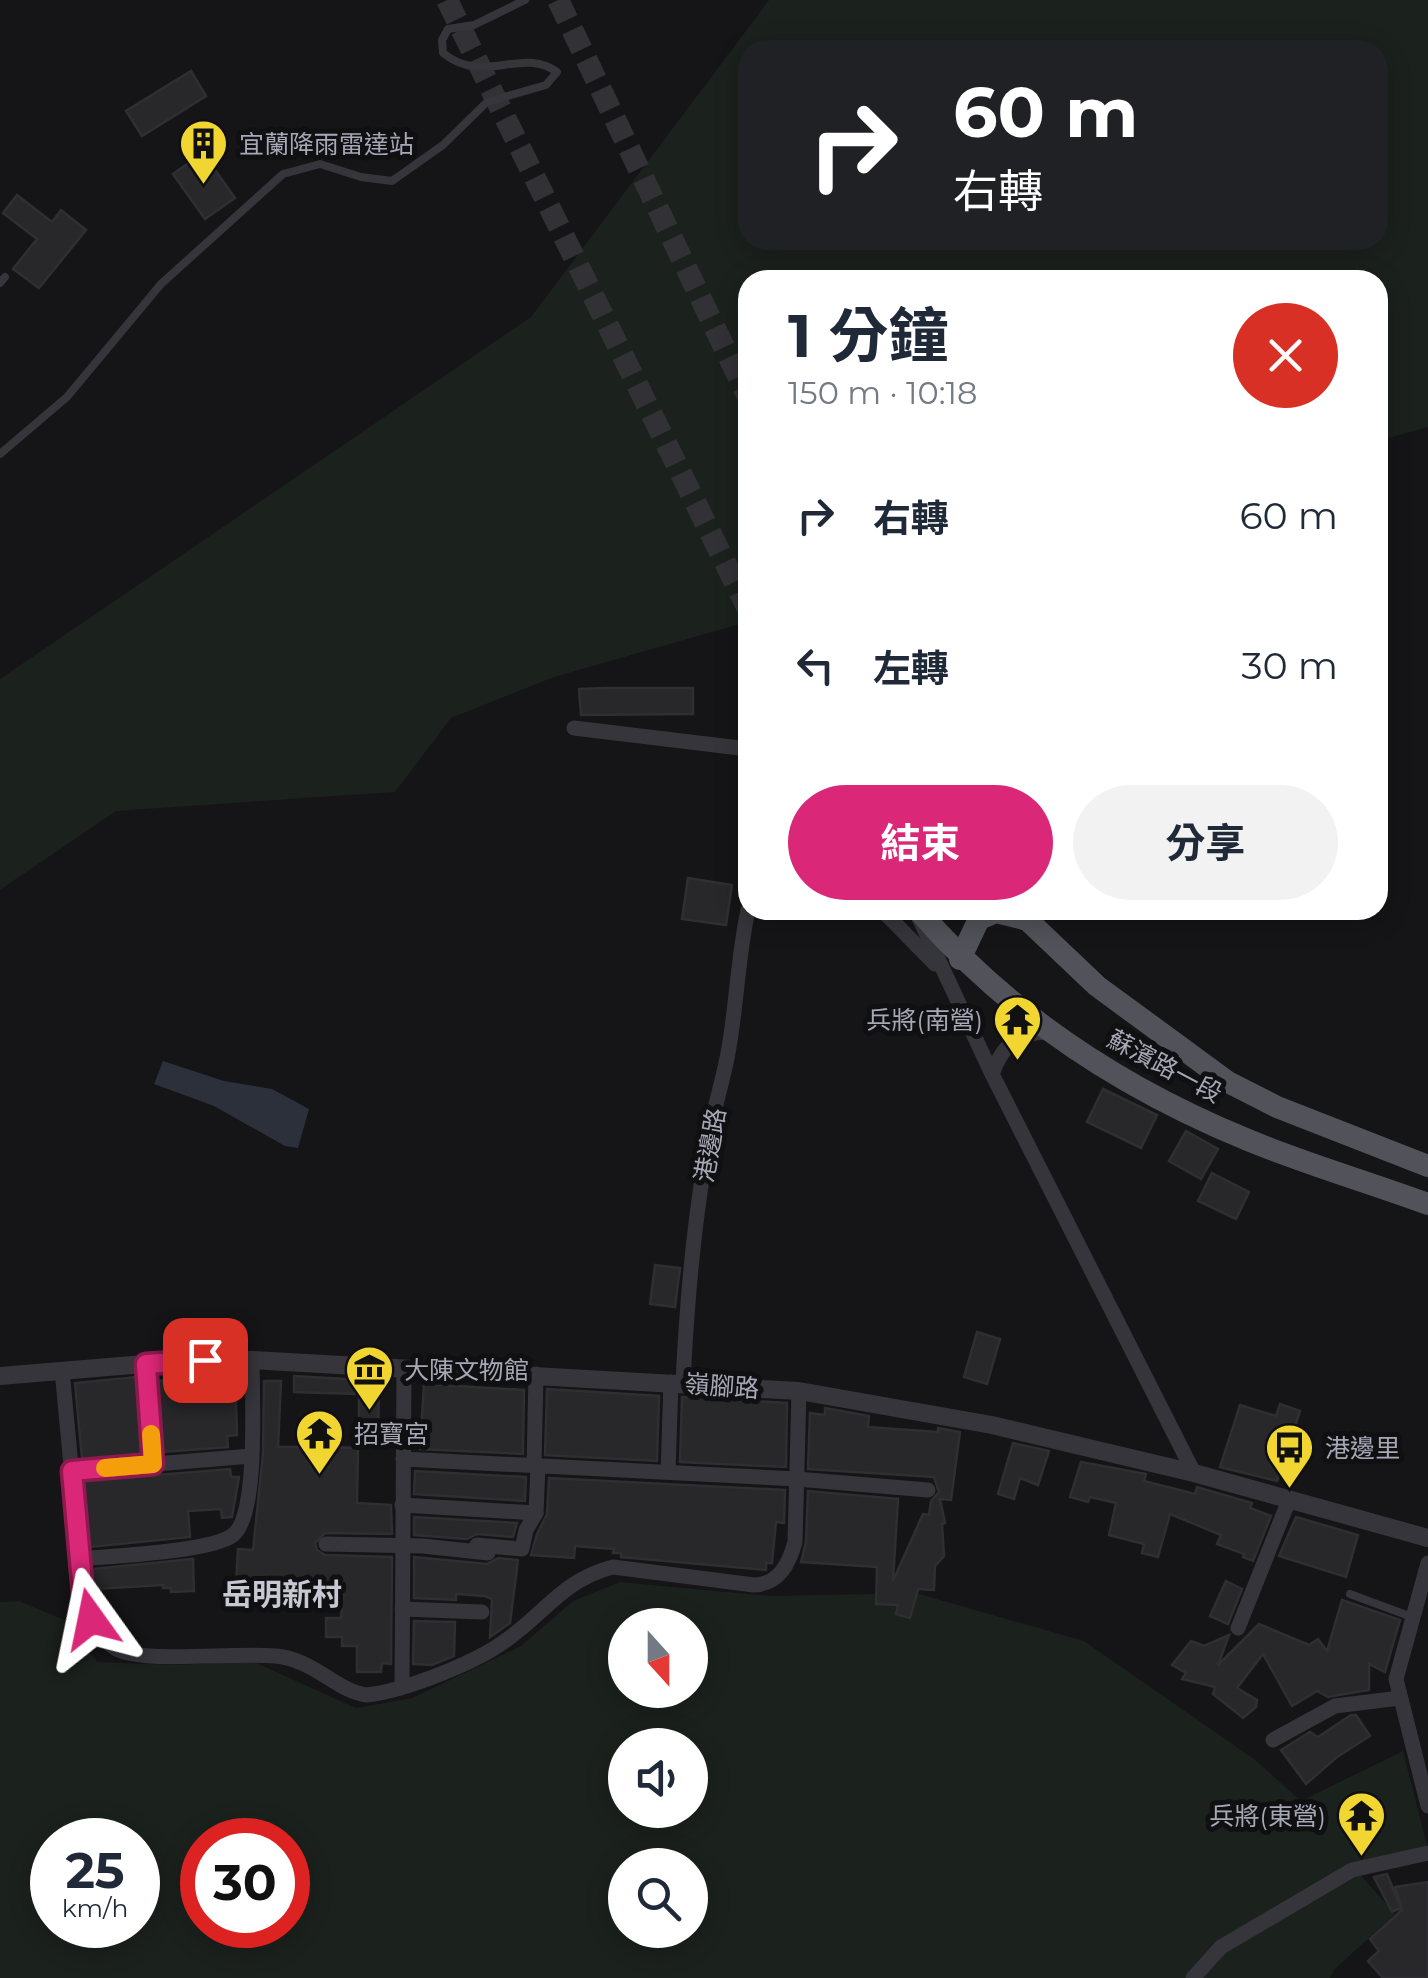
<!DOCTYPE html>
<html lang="zh-TW">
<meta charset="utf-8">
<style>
body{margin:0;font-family:Montserrat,"Noto Sans TC",sans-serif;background:#f2f2f3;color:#1f2937;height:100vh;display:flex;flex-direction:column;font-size:38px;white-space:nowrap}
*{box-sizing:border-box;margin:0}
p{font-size:32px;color:#747a83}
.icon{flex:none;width:55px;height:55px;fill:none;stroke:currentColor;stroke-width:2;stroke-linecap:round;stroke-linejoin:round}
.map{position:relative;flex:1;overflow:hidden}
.sheet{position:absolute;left:738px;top:270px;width:650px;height:650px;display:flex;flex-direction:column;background:#fff;border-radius:30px;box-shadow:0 5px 25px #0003}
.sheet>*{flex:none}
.top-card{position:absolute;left:738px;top:40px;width:650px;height:210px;border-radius:30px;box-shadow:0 5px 25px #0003;background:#202124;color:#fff;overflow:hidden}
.needle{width:65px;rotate:159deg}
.tools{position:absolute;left:608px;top:1608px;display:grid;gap:20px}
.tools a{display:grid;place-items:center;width:100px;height:100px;border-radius:50%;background:#fff;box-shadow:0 5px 25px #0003;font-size:50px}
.speed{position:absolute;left:30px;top:1818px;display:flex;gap:20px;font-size:50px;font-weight:700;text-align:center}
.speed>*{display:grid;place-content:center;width:130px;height:130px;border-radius:50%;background:#fff;box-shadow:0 5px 25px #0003;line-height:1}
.speed small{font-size:25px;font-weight:400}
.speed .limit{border:15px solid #d22;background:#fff;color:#111}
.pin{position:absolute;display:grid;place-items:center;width:85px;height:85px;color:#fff;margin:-42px;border-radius:20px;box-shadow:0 5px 15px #0006}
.me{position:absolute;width:110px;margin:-55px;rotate:348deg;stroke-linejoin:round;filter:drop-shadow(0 0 8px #0008)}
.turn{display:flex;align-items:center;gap:35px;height:210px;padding:0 50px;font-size:45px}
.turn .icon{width:130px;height:130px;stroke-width:2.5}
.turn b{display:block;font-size:70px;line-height:85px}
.round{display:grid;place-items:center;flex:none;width:105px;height:105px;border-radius:52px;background:#f2f2f3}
.summary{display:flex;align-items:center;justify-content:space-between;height:170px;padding:0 50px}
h1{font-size:60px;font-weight:700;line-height:75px}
.button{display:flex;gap:20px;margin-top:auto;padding:20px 50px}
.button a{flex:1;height:115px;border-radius:60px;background:#db2777;color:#fff;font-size:40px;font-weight:700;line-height:115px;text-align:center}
.button a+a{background:#f2f2f3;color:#1f2937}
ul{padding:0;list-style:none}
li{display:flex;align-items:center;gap:30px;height:150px;padding:0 50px}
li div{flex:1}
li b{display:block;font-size:38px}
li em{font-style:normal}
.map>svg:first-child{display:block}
.green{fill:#1b211d;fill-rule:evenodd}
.water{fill:#2b303a}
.building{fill:#28272a;stroke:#2f2e32;stroke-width:2.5}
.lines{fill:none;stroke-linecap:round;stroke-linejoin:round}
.primary-tunnel{stroke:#323236;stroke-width:22;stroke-dasharray:22 11;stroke-linecap:butt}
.service{stroke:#36353b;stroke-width:8}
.minor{stroke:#36353b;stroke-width:15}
.tertiary{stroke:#36353b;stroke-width:18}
.primary{stroke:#52525a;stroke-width:22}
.route-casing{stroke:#8e194d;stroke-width:25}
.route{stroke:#db2777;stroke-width:18}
.slow{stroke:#f59e0b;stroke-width:18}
.labels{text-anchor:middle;stroke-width:10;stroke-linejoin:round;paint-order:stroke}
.poi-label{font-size:25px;fill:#a6a8b6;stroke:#100f11;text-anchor:start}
.street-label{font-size:25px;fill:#a6a8b6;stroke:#100f11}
.quarter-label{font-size:30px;font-weight:bold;fill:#c7c8d2;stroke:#100f11}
</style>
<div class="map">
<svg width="1428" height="1978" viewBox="0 0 1428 1978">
<rect width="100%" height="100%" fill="#151416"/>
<g class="green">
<path d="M769,0H1428V427L1378,441V280H748L747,622L554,677L451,718L395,792L116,811L0,890V679L531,317ZM748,50H1378V240H748Z"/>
<path d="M620,1582L770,1596L916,1593L1084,1641L1254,1759L1301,1801L1403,1751L1428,1849L1351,1864L1395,1914L1335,1969L1330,1978H0V1602L19,1601L69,1622L97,1662L176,1665L252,1661L356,1708L412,1698L521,1646L573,1601ZM625,1625H690V1690H625ZM625,1745H690V1810H625ZM52,1840H138V1925H52ZM202,1840H288V1925H202ZM625,1865H690V1930H625Z"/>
</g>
<path class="water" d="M163,1061L224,1081L272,1089L309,1109L298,1148L285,1146L214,1106L154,1084Z"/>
<g class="building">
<path d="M191,71L206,96L142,136L126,111Z"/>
<path d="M203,153L235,198L205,219L173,174Z"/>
<path d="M17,195L52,222L61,210L86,230L39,288L13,269L37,239L3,213Z"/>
<path d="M606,688H693V714L581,715L579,689Z"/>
<path d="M688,878L732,885L726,925L682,919Z"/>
<path d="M1103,1089L1157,1115L1141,1148L1087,1122Z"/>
<path d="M1186,1131L1218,1149L1201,1179L1169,1161Z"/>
<path d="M1212,1173L1249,1192L1236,1219L1198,1201Z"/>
<path d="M655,1265L680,1268L675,1307L650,1304Z"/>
<path d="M977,1332L1000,1339L987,1384L964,1377Z"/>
<path d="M235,1373L237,1435L227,1436L228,1447L163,1452L158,1381L176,1380V1374Z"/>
<path d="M294,1376L379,1381L378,1443L359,1442V1394L294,1392Z"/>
<path d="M136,1377L141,1454L82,1459L75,1383Z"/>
<path d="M264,1381H281L278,1447H311V1442H326V1447L358,1448L357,1503L391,1505L392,1534L325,1533L315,1543L317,1550L325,1555L392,1557L391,1664L382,1663L381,1672H357V1646H342V1637H326V1618H341L344,1585L236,1583L238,1549L253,1550L263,1454Z"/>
<path d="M424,1384L524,1390L523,1454L420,1449Z"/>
<path d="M547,1389L659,1396L657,1461L545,1455Z"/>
<path d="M682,1397L787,1403L786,1467L680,1462Z"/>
<path d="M1280,1404L1300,1411L1277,1481L1220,1467L1240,1405L1276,1416Z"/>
<path d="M825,1408L869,1416L868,1427L938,1432V1428L960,1432L951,1500L940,1499L945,1523L942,1524L944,1556L935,1566L934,1590L918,1589L910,1618L896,1614L898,1605L876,1604L877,1567L801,1562L806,1542L808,1491L898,1499L893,1581L923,1514L929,1515L931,1501L939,1492L934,1477L808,1469L810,1413L825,1415Z"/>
<path d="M1013,1443L1049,1451L1038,1485L1020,1478L1014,1499L998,1494Z"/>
<path d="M1081,1462L1146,1474L1144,1481L1195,1494L1197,1487L1252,1503L1250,1508L1271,1516L1253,1561L1243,1557L1244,1554L1217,1544L1221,1535L1170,1514L1158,1557L1142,1553L1144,1544L1109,1535L1116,1503L1090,1497L1088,1502L1070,1497Z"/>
<path d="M230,1469L231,1477H239L232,1517L222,1518L221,1509L188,1511L190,1537L90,1547L84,1481Z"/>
<path d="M415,1471L526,1477L525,1501L414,1494Z"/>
<path d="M549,1478L785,1490L784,1523L776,1522L772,1563H766V1570L621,1557V1553H613L614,1549L575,1546L574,1558L531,1555L537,1534L547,1514Z"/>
<path d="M414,1517L517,1523L513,1537L477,1534L467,1539L414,1535Z"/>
<path d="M1296,1517L1358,1535L1346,1577L1279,1556Z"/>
<path d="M414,1557L487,1564L498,1558L518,1560L510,1623L490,1637L492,1599L485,1596L456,1594V1600L414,1598Z"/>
<path d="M193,1559L194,1591L171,1592V1588H163V1585L94,1589L92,1569Z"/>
<path d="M1226,1581L1242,1589L1228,1624L1210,1616Z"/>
<path d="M1342,1600L1400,1620L1385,1672L1369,1664V1690L1328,1697L1317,1691L1292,1706L1263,1654L1237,1688L1257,1700L1256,1707L1243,1718L1213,1694L1215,1687L1182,1679L1186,1673L1172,1665L1191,1641L1204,1646L1229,1635L1218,1665L1259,1624L1309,1645L1318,1639L1327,1651Z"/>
<path d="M414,1621L455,1622L454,1656L432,1665L413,1664Z"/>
<path d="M1351,1715H1356L1370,1736L1337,1757L1306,1784L1281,1750L1310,1732L1318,1737Z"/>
<path d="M1387,1874L1401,1908L1392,1912L1374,1877Z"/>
<path d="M1428,1882V1978H1383L1368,1961L1379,1951L1370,1939L1402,1910L1395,1887Z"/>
</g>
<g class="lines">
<g class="primary-tunnel">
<path d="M447,0L748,609"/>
<path d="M558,0L748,397"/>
</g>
<g class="service">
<path d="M0,283L5,277"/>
<path d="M0,454L67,397L161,284L283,174L320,164L361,177L392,181L443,145L487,102L546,85L557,72C521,46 484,86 443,53L442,40L448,29L474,25L525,0"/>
<path d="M1350,1594L1412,1617"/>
</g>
<g class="minor">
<path d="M574,728L748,749"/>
<path d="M882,910L935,964"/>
<path d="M919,918L992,1074L1194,1473"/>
<path d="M992,1074C1003,1045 1016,1033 1047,1032"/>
<path d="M146,1364L153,1464"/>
<path d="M62,1370L83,1593C89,1612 95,1634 113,1647C139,1666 244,1650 283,1657C318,1664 339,1692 367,1695C404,1691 475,1663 505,1641C544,1614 564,1579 613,1567L754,1585C779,1584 789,1564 795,1542L799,1391"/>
<path d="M683,1383C687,1296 695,1207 712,1122C717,1097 725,1073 729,1047C737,1001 738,956 748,910"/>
<path d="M403,1459L797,1479L928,1490"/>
<path d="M534,1465L536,1374"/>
<path d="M72,1471L251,1456"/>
<path d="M668,1472L671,1382"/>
<path d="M402,1505L536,1513L538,1466"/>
<path d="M326,1544L423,1546L488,1553"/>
<path d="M477,1545L522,1549L526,1530L536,1513"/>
<path d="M79,1559C111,1556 211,1552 233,1535C259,1515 252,1395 252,1360"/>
<path d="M1428,1563L1396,1679L1428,1806"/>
<path d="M402,1609L482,1612"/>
<path d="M1238,1628L1289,1500"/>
<path d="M402,1686L404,1368"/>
<path d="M1273,1740L1335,1706L1400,1698"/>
<path d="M1193,1978L1221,1947L1352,1870L1428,1853"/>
</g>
<path class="tertiary" d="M0,1376L180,1361L252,1360L799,1391L992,1425L1194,1473L1428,1538"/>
<g class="primary">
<path d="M918,910C1008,1014 1121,1088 1248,1140C1306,1164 1368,1182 1428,1204"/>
<path d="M1017,910L1097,986L1228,1082L1277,1107L1428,1166"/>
<path d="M960,959L979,919L996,912L1024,919"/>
</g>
</g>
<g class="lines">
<defs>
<path id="route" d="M91,1619L83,1593L72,1471L153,1464L146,1364L205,1360"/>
</defs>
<use href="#route" class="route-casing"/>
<use href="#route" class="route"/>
<path class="slow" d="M105,1468L153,1464L151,1434"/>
</g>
<defs>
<symbol id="building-pin" viewBox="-11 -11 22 30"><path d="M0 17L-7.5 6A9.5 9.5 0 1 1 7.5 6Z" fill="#f1d632" stroke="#100f11"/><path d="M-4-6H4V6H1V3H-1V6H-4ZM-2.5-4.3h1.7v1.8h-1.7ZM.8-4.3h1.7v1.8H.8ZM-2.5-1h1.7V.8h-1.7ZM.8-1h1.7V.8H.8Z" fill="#111"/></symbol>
<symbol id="temple-pin" viewBox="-11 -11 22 30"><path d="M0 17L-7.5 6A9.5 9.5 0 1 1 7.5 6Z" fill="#f1d632" stroke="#100f11"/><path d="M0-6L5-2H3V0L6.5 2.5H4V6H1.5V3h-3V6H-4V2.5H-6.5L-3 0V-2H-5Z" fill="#111"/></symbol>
<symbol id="museum-pin" viewBox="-11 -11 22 30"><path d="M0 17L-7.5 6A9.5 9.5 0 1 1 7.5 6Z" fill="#f1d632" stroke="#100f11"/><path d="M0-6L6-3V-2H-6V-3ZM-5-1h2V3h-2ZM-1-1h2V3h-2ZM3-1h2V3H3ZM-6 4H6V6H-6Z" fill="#111"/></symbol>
<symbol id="bus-pin" viewBox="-11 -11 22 30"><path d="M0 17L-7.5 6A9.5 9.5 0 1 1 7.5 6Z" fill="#f1d632" stroke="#100f11"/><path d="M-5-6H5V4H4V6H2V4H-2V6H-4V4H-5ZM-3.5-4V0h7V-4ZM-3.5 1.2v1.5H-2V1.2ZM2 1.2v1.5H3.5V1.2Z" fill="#111"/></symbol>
</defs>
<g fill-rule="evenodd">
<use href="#building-pin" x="176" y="116" width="55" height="75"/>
<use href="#temple-pin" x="990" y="992" width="55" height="75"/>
<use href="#museum-pin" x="342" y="1342" width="55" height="75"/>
<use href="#temple-pin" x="292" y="1406" width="55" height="75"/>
<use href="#bus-pin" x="1262" y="1420" width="55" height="75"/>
<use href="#temple-pin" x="1334" y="1788" width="55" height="75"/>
</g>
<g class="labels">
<g class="poi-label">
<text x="239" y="153">宜蘭降雨雷達站</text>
<text x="983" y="1029" text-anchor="end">兵將(南營)</text>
<text x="404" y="1379">大陳文物館</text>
<text x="354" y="1443">招寶宮</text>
<text x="1325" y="1457">港邊里</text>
<text x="1326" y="1825" text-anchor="end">兵將(東營)</text>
</g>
<g class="street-label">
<text transform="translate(1165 1066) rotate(28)" y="9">蘇濱路一段</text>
<text transform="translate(710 1145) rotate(-80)" y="9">港邊路</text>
<text transform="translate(722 1386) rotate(4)" y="9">嶺腳路</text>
</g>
<g class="quarter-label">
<text x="282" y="1605">岳明新村</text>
</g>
</g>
</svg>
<div class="tools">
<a><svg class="needle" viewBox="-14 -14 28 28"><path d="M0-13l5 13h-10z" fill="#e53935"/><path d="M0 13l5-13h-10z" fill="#747a83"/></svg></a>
<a><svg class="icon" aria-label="sound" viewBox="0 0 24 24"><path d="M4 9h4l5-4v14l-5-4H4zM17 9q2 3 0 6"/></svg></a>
<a><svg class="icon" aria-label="search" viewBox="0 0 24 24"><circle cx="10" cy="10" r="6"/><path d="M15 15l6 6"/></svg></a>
</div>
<div class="speed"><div>25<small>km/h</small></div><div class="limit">30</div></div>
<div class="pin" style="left:205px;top:1360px;background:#d93025"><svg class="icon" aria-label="arrive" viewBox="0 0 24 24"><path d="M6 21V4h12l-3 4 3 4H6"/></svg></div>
<svg class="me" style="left:91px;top:1619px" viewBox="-20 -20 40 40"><path d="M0-17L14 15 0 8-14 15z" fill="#db2777" stroke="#fff" stroke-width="4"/></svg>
<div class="top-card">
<div class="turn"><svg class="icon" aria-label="right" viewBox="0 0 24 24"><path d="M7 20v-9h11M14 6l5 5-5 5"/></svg><div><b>60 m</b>右轉</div></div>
</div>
<section class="sheet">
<div class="summary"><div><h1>1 分鐘</h1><p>150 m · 10:18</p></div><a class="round" style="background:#d93025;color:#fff"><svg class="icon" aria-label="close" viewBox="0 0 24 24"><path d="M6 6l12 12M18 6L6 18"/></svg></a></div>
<ul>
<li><svg class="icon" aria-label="right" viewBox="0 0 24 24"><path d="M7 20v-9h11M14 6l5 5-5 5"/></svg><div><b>右轉</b></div><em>60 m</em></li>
<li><svg class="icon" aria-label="left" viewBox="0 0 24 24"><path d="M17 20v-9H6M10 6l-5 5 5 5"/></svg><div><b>左轉</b></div><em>30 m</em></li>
</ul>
<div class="button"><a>結束</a><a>分享</a></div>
</section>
</div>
